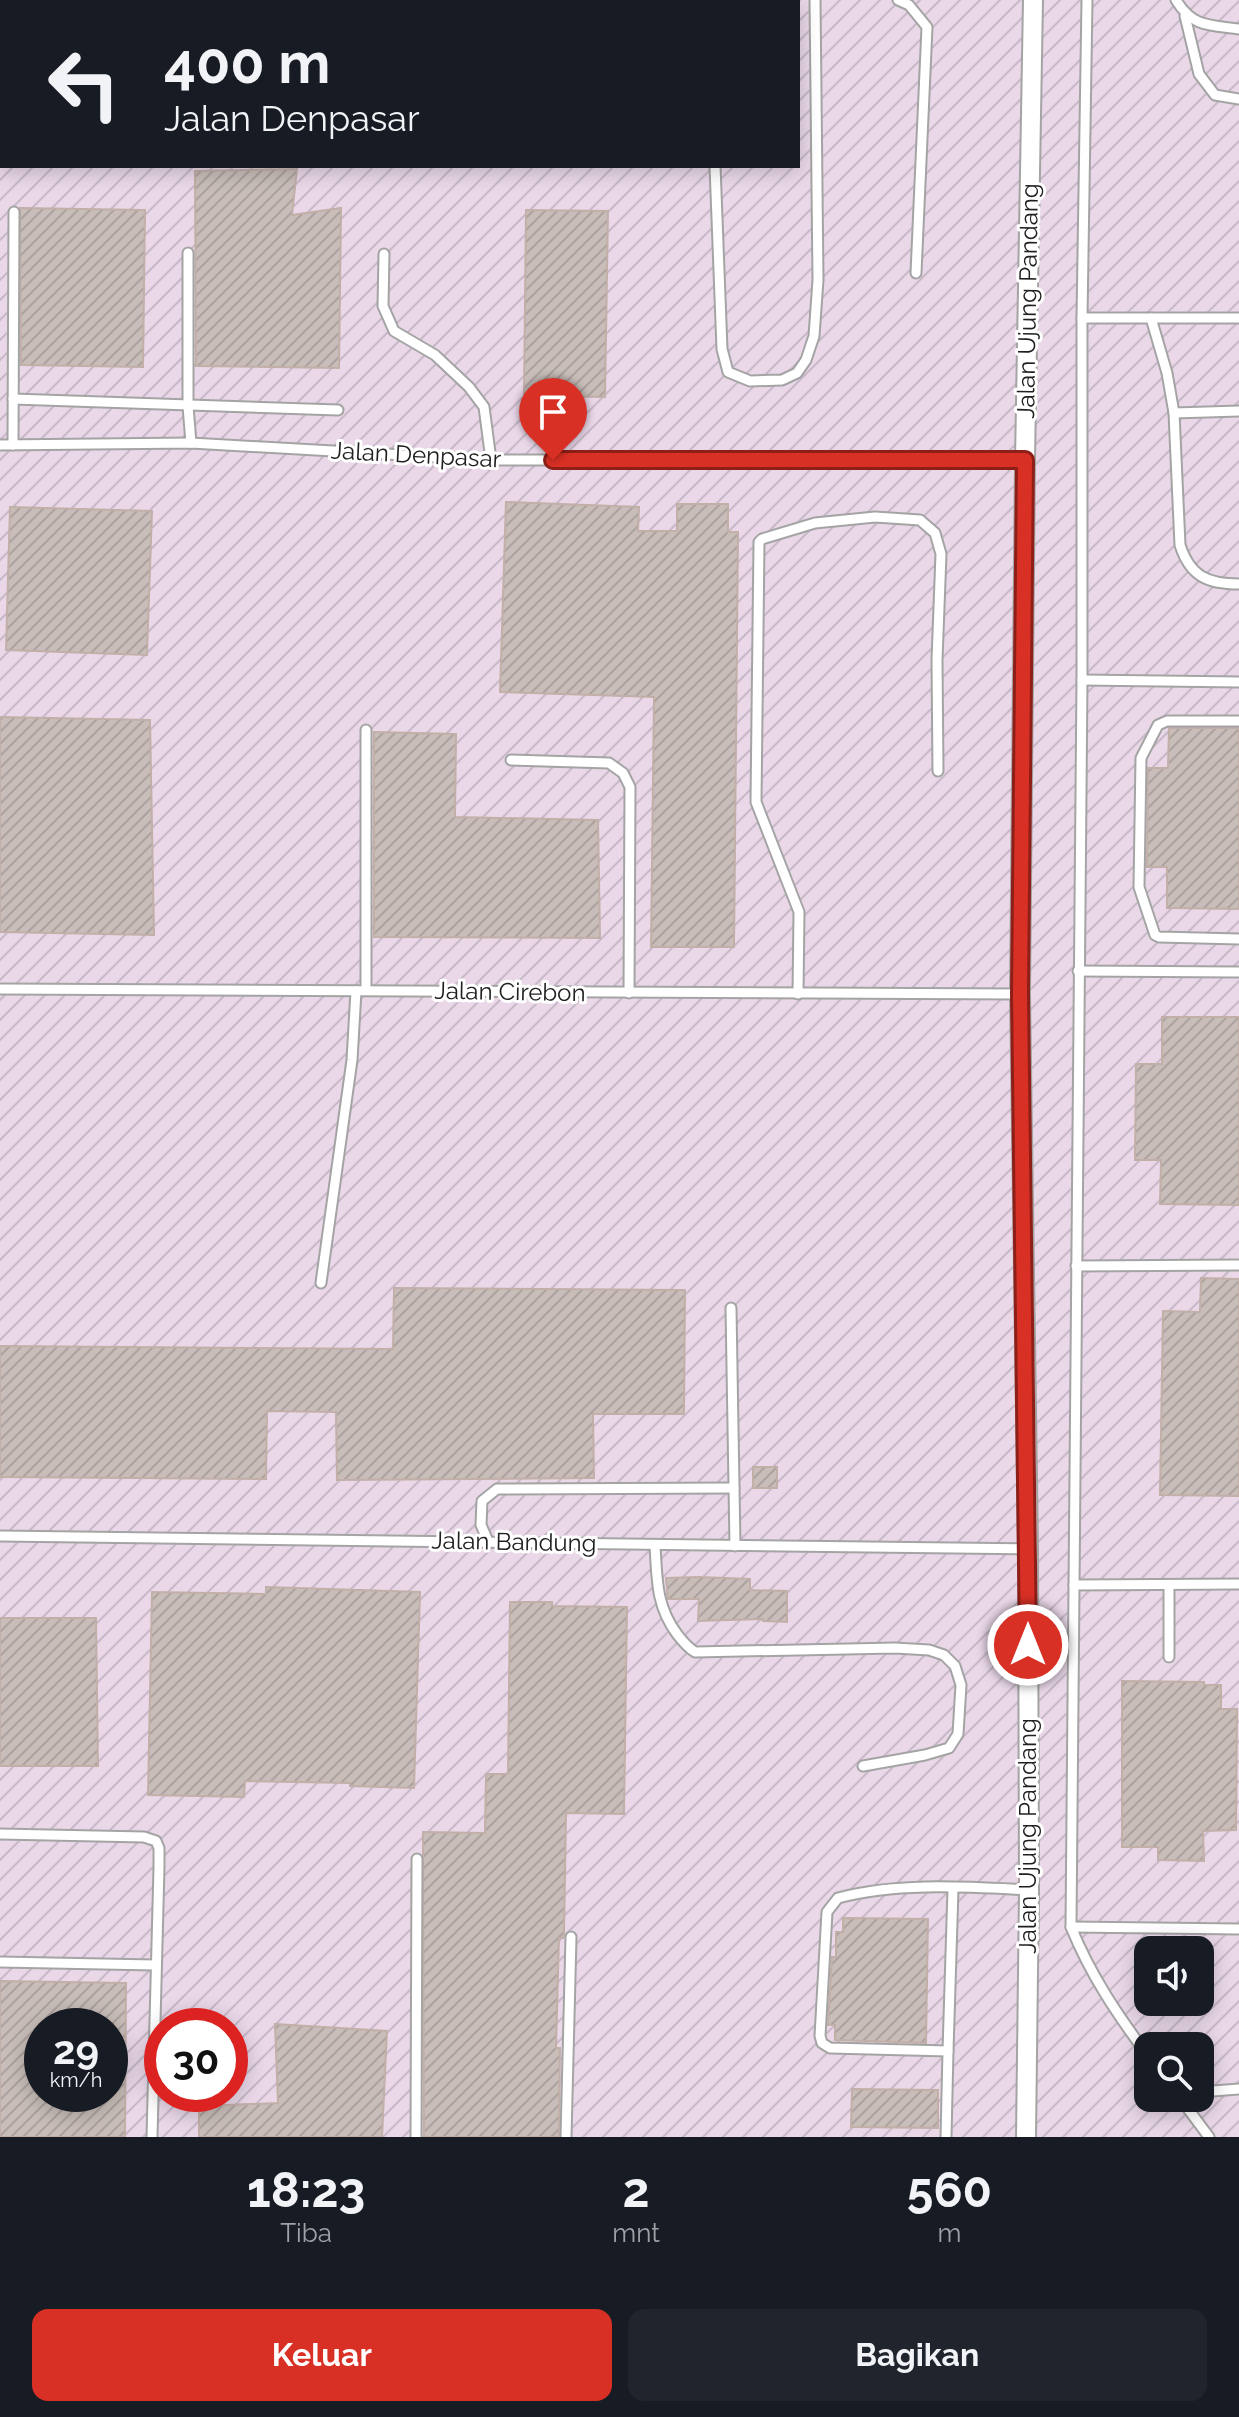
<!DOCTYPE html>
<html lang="id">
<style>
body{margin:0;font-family:Raleway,sans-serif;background:#20242c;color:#f1f3f6;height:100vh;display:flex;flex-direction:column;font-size:30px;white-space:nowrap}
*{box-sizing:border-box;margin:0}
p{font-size:26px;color:#9ea1a6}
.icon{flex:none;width:44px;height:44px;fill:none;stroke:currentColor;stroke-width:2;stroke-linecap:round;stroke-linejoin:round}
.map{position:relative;height:2137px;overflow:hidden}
.sheet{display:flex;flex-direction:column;background:#171b24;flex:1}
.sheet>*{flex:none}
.banner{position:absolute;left:0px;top:0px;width:800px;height:168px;box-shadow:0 4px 20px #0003;background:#171b24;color:#f1f3f6;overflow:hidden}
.buttons{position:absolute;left:1134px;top:1936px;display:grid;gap:16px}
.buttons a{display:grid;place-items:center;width:80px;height:80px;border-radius:16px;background:#171b24;box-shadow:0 4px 20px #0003;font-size:40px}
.speed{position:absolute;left:24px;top:2008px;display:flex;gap:16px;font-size:40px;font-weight:700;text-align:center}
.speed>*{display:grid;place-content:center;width:104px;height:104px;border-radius:50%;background:#171b24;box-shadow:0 4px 20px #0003;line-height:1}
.speed small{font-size:20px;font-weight:400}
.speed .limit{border:12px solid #d22;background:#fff;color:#111}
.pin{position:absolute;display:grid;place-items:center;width:68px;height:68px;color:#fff;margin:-82px -34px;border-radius:50% 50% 50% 0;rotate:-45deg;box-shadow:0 0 8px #0007}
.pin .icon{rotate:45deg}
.me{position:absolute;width:88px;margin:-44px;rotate:0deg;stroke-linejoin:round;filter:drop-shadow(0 0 6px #0008)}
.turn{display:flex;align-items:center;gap:28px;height:168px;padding:0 32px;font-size:36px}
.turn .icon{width:104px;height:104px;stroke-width:2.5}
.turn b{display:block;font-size:56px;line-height:68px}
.eta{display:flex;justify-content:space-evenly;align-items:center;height:136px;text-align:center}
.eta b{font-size:48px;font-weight:700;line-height:56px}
.action{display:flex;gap:16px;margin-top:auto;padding:16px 32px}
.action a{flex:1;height:92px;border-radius:16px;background:#d93025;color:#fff;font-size:32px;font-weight:700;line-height:92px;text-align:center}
.action a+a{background:#20242c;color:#f1f3f6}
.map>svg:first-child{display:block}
.industrial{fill:url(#industrial-furrows);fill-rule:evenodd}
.building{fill:url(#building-hatch);stroke:#c2afa8;stroke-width:2;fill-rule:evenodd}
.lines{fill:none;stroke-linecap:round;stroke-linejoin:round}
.service-casing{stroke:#a4a4a4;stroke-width:13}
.minor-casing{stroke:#a4a4a4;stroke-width:22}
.service{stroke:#fff;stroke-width:9}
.minor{stroke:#fff;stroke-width:18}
.route-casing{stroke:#8d1f18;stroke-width:20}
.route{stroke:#d93025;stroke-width:14}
.labels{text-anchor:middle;stroke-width:6;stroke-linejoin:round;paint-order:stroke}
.street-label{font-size:24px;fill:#202020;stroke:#fff}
</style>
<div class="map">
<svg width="1239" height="2137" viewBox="0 0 1239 2137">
<defs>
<pattern id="industrial-furrows" width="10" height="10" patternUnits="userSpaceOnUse" patternTransform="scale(2)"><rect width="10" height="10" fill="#ead8e9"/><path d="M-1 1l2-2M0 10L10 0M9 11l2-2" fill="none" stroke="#c8b9c8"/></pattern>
<pattern id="building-hatch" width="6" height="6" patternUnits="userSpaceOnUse" patternTransform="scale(2)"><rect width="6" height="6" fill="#c8bdb9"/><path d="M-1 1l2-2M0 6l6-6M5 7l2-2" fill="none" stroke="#aca29f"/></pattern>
</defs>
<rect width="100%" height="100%" fill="#f0ebe6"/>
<path class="industrial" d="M0,0H1239V2137H0ZM2,2H798V166H2ZM1148,1950H1200V2002H1148ZM42,2026H110V2094H42ZM162,2026H230V2094H162ZM1148,2046H1200V2098H1148Z"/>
<g class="building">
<path d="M297,169L292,215L341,208L339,368L196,366L195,171Z"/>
<path d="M20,208L145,210L143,367L21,365Z"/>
<path d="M526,210L608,211L605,397L524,396Z"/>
<path d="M506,502L639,507L638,531H677V504H728V532H738L734,947H651L654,697L500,692Z"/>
<path d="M10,507L152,511L147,655L6,650Z"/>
<path d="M0,717L150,720L154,935L0,932Z"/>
<path d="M1169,728H1239V909L1167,908V867H1147L1148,768H1168Z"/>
<path d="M374,732L456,734L455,817L598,820L600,938L374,937Z"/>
<path d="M1162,1017H1239V1205L1160,1204L1161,1160H1135L1136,1064H1162Z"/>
<path d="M1201,1278L1239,1279V1496L1160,1495L1163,1311L1200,1312Z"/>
<path d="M394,1288L685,1290L684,1414H593L594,1478L337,1480L336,1412L267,1411L266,1479L0,1477V1346L393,1349Z"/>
<rect x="753" y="1467" width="24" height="21"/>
<path d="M699,1577L750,1579V1590L787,1591V1622L763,1621V1619L698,1621L699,1599H668L666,1578Z"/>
<path d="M266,1587L420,1592L414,1788L350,1786V1783L245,1781L244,1797L148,1795L152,1592L266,1594Z"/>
<path d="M510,1602H552V1606L627,1607L624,1814L566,1813L564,1934L563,1938H559L556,2048H560L559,2137H424L423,1832L485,1833L486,1774H508Z"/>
<path d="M0,1618H96L98,1766H0Z"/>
<path d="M1122,1681L1204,1682V1685H1221V1709H1237L1236,1830L1203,1831L1204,1861L1158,1860V1847H1122Z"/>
<path d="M843,1918L928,1919L926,2043L835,2040V2025H828L832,1957H836V1932H843Z"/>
<path d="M0,1981L126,1983L125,2137H0ZM42,2026H110V2094H42Z"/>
<path d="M275,2024L387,2031L382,2137H199V2106L278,2103Z"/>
<path d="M852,2089L938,2090V2128L851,2127Z"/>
</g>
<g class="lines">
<defs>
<g id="service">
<path d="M714,0V2"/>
<path d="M898,0L909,5L927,27L916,273"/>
<path d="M1087,0L1082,318V680L1071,1927C1091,1976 1117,2014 1148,2056"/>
<path d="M1176,0C1192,27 1209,25 1239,29"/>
<path d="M1185,16L1199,74L1215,95L1239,99"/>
<path d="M0,148L2,147"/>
<path d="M715,166L722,349L728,372L750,381L782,380L797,373L806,360L814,336L818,280L815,0"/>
<path d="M188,253V406L191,443"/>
<path d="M384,254L383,306L394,331L435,355L469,387L484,407L491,460"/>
<path d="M1082,318H1239"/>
<path d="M1151,318L1167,373L1174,413L1180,545C1190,576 1207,584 1239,584"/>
<path d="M13,399L338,410"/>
<path d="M1174,413L1239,411"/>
<path d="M0,445L191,443L491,460H1025"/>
<path d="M13,445L14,212"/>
<path d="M1082,680L1239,682"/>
<path d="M1239,721H1167L1158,725L1141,758L1139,887L1155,935L1159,937L1239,939"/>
<path d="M366,730V990"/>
<path d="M511,760L609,763L623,773L630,787L629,993"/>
<path d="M1078,971L1239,972"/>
<path d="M0,989L1020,994"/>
<path d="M798,994L799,912L756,802L759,542L762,539L815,523L875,517L920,520L935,533L941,554L937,660L938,771"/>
<path d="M1076,1266L1239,1265"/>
<path d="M321,1283L352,1060L356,991"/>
<path d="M731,1308L735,1546"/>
<path d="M0,1536L1028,1549"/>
<path d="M488,1541L481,1525L482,1501L497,1489L734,1488"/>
<path d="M655,1545C657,1579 656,1606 677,1634C683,1642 687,1647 695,1652L895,1648L929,1650L944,1655L955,1666L961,1685L958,1734L949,1748L925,1755L863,1766"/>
<path d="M1074,1585L1239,1584"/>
<path d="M1169,1585V1657"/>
<path d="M0,1834L144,1837L156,1841L159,1848V1867L152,2137"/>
<path d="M1071,1927L1239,1929"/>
<path d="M0,1962L155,1965"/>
<path d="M948,2051L953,1889"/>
<path d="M1200,2092L1239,2089"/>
<path d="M1180,2098L1209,2137"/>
<path d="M416,2137L417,1859"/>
<path d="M566,2137L571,1937"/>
<path d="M946,2137L948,2051L830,2048L822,2043L820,2036L827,1912L838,1898C898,1882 967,1887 1029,1890"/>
</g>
<path id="minor" d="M1026,2137L1029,1890L1028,1549L1020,994L1025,460L1033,0"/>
</defs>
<use href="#service" class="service-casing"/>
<use href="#minor" class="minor-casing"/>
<use href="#service" class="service"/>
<use href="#minor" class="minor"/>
</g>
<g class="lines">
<defs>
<path id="route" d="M553,460H1025L1020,994L1028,1645"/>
</defs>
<use href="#route" class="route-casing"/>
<use href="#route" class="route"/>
</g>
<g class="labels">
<g class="street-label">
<text transform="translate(1028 301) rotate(-89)" y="8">Jalan Ujung Pandang</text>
<text transform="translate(416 455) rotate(3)" y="8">Jalan Denpasar</text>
<text transform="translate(510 992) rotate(1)" y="8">Jalan Cirebon</text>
<text transform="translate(514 1542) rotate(1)" y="8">Jalan Bandung</text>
<text transform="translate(1028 1836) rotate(-90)" y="8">Jalan Ujung Pandang</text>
</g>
</g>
</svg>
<div class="buttons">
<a><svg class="icon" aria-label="sound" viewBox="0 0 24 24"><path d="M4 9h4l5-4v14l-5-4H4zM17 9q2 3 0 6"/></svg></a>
<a><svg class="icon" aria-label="search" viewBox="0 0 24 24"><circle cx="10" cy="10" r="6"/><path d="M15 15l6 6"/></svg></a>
</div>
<div class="speed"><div>29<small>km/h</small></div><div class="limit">30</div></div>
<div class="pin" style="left:553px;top:460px;background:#d93025"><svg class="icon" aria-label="arrive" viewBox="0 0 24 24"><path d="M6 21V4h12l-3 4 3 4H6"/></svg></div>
<svg class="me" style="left:1028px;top:1645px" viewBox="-20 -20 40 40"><circle r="17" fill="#d93025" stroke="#fff" stroke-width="3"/><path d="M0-11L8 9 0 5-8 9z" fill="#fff"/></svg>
<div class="banner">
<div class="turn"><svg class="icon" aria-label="left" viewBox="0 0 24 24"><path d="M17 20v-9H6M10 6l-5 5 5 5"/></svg><div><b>400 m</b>Jalan Denpasar</div></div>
</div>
</div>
<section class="sheet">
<div class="eta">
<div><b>18:23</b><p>Tiba</p></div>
<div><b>2</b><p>mnt</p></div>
<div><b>560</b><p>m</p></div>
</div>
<div class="action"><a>Keluar</a><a>Bagikan</a></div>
</section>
